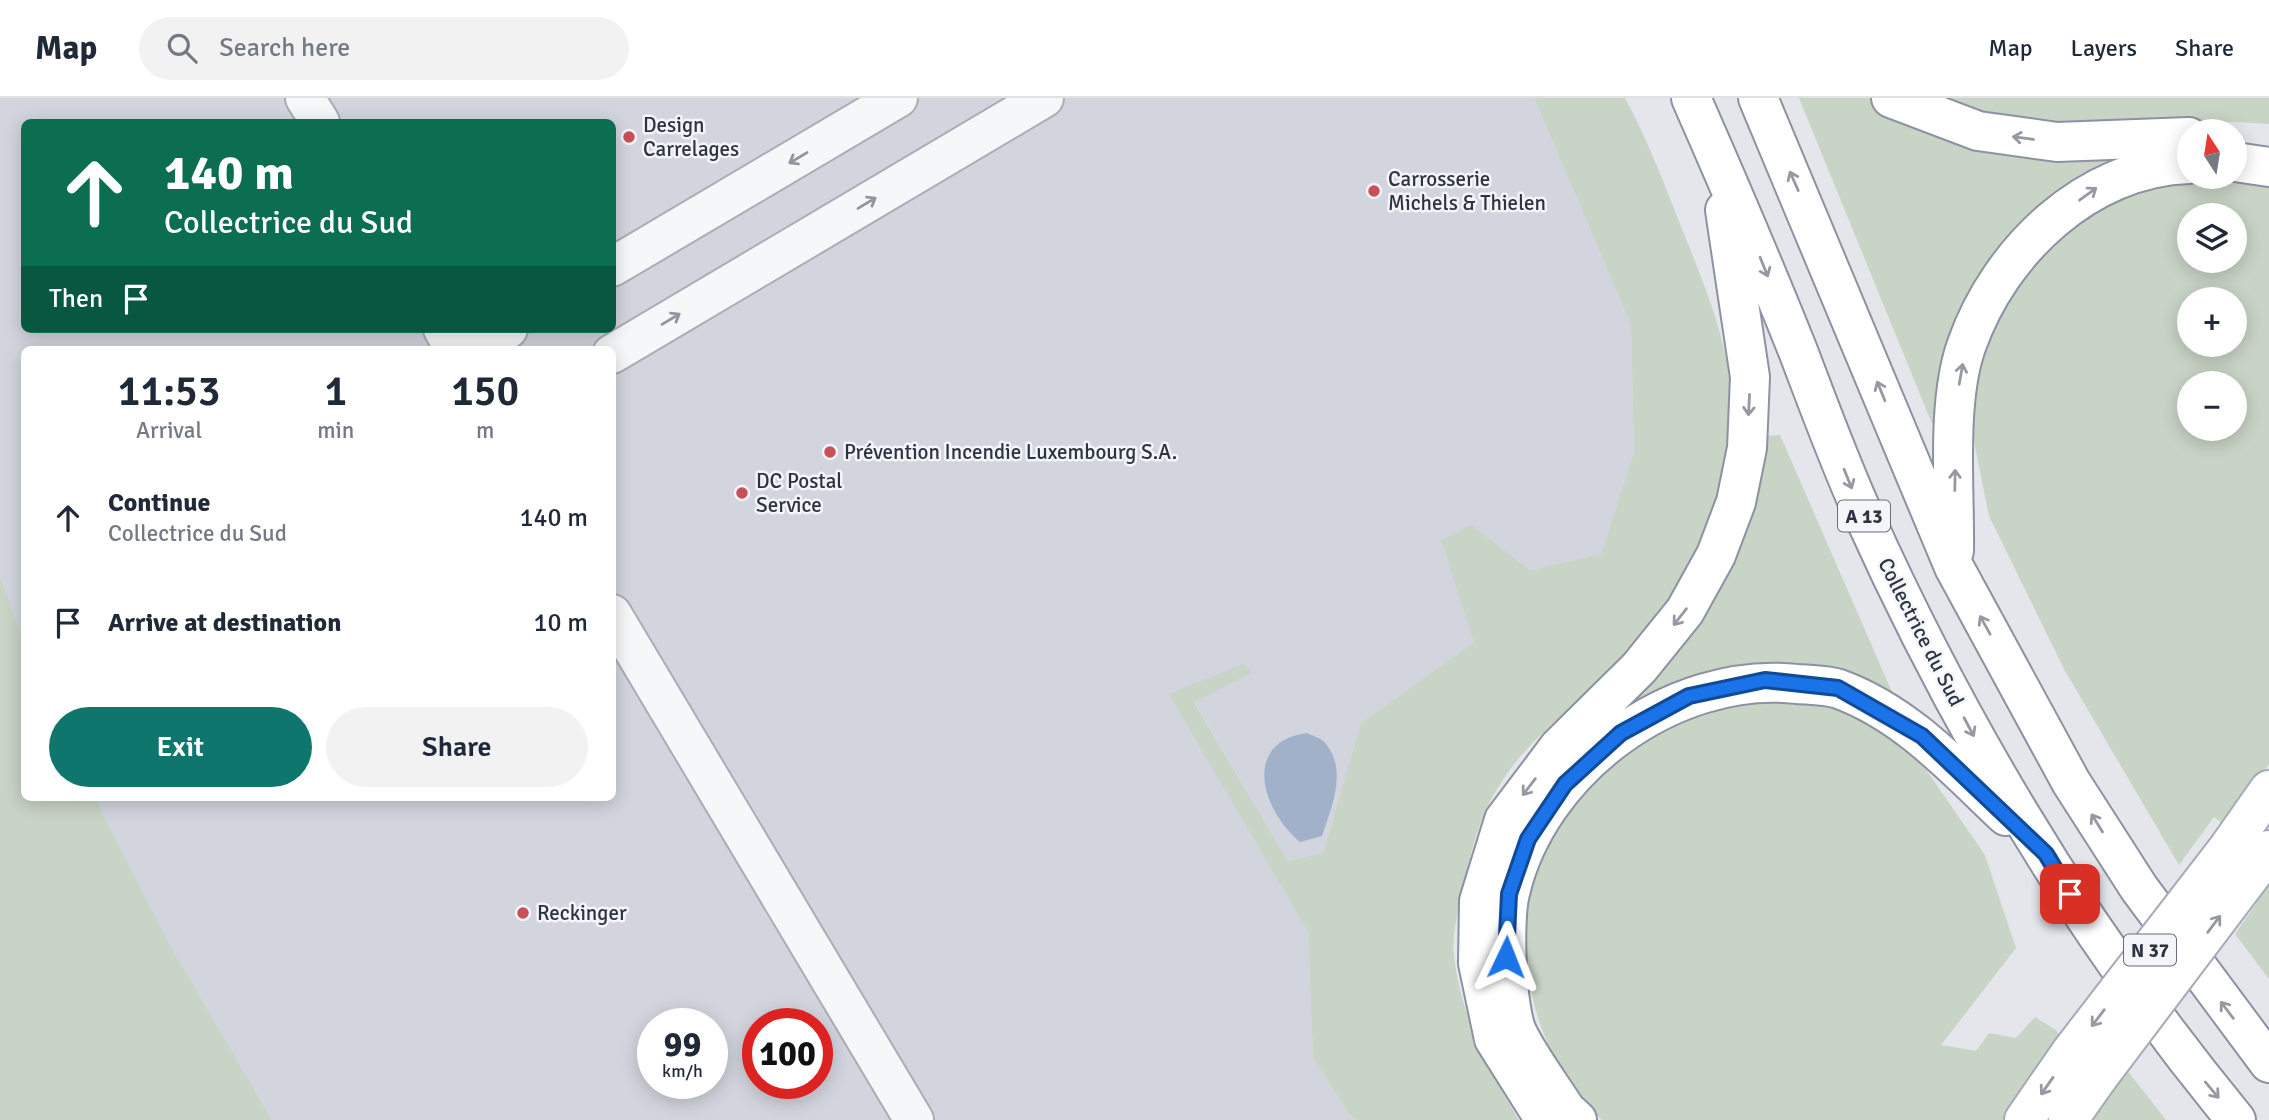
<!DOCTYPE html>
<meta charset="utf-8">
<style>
body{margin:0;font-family:Signika,sans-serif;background:#f2f2f3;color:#1f2937;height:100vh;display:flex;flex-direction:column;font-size:26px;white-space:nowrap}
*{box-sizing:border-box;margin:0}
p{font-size:23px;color:#747a83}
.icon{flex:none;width:38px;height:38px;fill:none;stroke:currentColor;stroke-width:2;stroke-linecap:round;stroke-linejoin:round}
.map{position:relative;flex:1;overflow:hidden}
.details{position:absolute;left:21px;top:248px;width:595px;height:455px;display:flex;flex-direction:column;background:#fff;border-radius:10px;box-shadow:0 4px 18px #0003}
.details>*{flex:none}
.guide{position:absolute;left:21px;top:21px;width:595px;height:214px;border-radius:10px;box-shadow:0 4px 18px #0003;background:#0b6e4f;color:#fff;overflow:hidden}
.needle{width:46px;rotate:348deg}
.buttons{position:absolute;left:2177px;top:21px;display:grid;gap:14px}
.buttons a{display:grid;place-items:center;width:70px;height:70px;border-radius:50%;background:#fff;box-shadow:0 4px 18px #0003;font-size:35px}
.speed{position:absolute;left:637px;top:910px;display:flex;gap:14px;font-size:35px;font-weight:700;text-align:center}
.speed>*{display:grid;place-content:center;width:91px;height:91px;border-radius:50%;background:#fff;box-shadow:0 4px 18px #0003;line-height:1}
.speed small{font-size:18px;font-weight:400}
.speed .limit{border:10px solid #d22;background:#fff;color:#111}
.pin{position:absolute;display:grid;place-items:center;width:60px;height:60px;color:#fff;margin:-30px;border-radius:14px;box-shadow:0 4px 10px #0006}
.me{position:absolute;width:77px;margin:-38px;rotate:2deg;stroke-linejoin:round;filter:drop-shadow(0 0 5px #0008)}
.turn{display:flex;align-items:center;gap:24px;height:147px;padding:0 28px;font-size:32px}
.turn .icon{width:91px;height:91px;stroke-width:2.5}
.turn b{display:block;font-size:49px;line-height:60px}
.then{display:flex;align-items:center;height:66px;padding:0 28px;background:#0003;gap:14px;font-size:26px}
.eta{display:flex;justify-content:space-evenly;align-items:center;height:119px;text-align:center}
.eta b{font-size:42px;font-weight:600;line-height:49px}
.action{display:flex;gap:14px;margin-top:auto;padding:14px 28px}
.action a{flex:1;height:80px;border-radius:42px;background:#0f766e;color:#fff;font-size:28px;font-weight:600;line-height:80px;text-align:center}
.action a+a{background:#f2f2f3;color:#1f2937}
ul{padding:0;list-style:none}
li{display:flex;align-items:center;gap:21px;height:105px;padding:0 28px}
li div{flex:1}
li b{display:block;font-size:26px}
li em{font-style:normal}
header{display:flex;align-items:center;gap:42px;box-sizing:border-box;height:98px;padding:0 35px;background:#fff;border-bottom:2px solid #e0e1e3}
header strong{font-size:33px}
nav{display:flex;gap:38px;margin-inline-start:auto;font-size:24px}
.search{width:490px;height:63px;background:#f2f2f3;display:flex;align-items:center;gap:18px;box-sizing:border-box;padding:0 24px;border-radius:38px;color:#747a83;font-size:26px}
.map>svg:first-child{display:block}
.built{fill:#d2d5dd;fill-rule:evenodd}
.green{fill:#c8d4c5;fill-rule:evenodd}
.water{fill:#a1b1c9}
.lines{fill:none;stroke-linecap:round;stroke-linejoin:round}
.minor-casing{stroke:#a9adb5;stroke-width:42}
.primary-casing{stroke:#a4aab6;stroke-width:42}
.motorway-casing{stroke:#8c92a1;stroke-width:42}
.minor{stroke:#f6f7f9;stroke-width:38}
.primary{stroke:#fff;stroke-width:38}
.motorway{stroke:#fff;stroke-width:38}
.primary-bridge-casing{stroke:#a4aab6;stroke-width:42;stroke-linecap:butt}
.primary-bridge{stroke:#fff;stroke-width:38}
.oneway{stroke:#9699a1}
.oneway2{stroke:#91959e}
.route-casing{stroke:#114b97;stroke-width:18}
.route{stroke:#1a73e8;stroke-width:12}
.poi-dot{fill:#c85059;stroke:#f4f5f8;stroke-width:2.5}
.labels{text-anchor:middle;stroke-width:5;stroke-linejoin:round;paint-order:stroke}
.shield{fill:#f4f5f8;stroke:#686d79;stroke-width:2}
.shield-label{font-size:19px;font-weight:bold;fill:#2c3343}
.poi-label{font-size:21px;fill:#2c3343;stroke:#f4f5f8;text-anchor:start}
.street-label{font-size:21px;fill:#2c3343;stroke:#f4f5f8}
</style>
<header>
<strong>Map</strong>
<div class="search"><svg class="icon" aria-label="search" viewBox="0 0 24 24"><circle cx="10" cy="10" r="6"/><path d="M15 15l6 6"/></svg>Search here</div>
<nav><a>Map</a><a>Layers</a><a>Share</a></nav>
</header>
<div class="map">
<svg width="2269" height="1022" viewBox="0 0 2269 1022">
<rect width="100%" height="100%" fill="#e4e6eb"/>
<path class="built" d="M0,0H1534L1631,227L1634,354L1601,456L1530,472L1471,428L1474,544L1361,625L1323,755L1288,763L1194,603L1250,575L1245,565L1170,596L1308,834L1313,960L1349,1016L1357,1022H272L167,842L95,700H612V252H24V544L0,478ZM24,24H612V231H24ZM653,926H712V985H653ZM758,926H817V985H758Z"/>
<g class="green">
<path d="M1534,0H1625C1646,39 1662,80 1678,121C1706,192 1742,269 1729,348C1714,437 1669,519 1603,581C1570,611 1535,637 1509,673C1484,707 1474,738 1466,778C1461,802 1451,834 1454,858C1461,918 1488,971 1519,1022H1357L1349,1016L1313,960L1308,834L1169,596L1245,565L1251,575L1194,604L1288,763L1323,755L1361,625L1474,544L1441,442L1471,427L1530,472L1601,456L1634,354L1631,227Z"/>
<path d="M1799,0H1869L1916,22L2161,52L2069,89L1935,333Z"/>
<path d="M1936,0H2269V26C2199,19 2130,32 2060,28C2017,26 1976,15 1936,0Z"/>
<path d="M2235,79L2269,82V666L2224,727L2214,719L2179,767L2064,571L1989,418L1971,328L1979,253L2007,192L2049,142L2106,100L2168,82ZM2189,117H2235V163H2189ZM2189,201H2235V247H2189ZM2189,285H2235V331H2189Z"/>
<path d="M1780,337L1892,594C1821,573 1755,561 1682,582C1659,589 1643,606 1619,608L1763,338Z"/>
<path d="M0,478L24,544V700H95L167,842L272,1022H0Z"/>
<path d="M1766,596L1835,605L1895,639L1927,673L1985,757L2016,850L1941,947L1976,953L1989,935L2016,940L2035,919L2056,932L2061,940L2007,1022H1602C1549,969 1526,909 1526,836C1526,822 1523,806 1526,793C1546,711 1619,644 1693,610C1714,600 1744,600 1766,596Z"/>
<path d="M2269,767V881L2235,836L2256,806L2248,797Z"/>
<path d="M2122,966L2166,1022H2079Z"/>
</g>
<path class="water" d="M1307,635C1313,638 1323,641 1326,646C1348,673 1331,710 1322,738L1300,744C1262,713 1241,644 1307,635Z"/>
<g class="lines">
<defs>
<g id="minor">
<path d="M305,0L320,24"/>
<path d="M612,169L898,0"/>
<path d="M443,231L455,252"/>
<path d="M473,252L508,231"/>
<path d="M612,256L1044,0"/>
<path d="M612,516L914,1022"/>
</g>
<g id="primary">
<path d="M2229,749L2269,692"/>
<path d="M2254,773L2269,752"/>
<path d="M2024,1022L2071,954"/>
<path d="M2068,1022L2099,978"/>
</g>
<g id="motorway">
<path d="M1691,0C1728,84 1764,168 1798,253C1819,308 1839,363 1863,416C1961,634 2084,838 2236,1022"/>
<path d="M1758,0L1954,469L2071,684L2139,790L2269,965"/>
<path d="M1891,0L1978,33L2057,44L2189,39"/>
<path d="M2235,64L2269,69"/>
<path d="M1954,453C1955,392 1946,303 1967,246C2000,153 2087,69 2189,66"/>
<path d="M1545,1022L1494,941L1478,865L1479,803L1504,722L1559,649L1639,570L1685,513L1716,457L1736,404L1747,350L1750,279L1725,112"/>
<path d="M1577,1022L1566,1012C1550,987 1531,962 1518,936C1506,913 1503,821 1510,795C1538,672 1672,572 1797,586C1810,587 1827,587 1839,591C1907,616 1955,670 2006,718"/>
</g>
</defs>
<use href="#minor" class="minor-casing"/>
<use href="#primary" class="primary-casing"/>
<use href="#motorway" class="motorway-casing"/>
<use href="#minor" class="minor"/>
<use href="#primary" class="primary"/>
<use href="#motorway" class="motorway"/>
<defs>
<g id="primary-bridge">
<path d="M2071,954L2229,749"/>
<path d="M2099,978L2254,773"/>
</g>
</defs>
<use href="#primary-bridge" class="primary-bridge-casing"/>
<use href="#primary-bridge" class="primary-bridge"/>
</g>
<defs><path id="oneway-shaft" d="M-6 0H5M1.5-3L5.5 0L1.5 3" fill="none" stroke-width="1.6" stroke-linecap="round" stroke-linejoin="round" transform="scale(1.75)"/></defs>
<g class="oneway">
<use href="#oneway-shaft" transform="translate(2023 40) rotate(-172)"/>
<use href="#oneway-shaft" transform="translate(1794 83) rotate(-114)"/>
<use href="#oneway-shaft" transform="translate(2088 96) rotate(-36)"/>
<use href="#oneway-shaft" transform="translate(1764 169) rotate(68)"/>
<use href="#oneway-shaft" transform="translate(1961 276) rotate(-80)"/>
<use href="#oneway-shaft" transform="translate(1881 293) rotate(-112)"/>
<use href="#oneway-shaft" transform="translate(1749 307) rotate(93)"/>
<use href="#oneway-shaft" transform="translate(1848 381) rotate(68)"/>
<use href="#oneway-shaft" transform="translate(1955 382) rotate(-89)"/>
<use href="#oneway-shaft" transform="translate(1680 519) rotate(128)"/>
<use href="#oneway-shaft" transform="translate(1985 527) rotate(-119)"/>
<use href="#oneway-shaft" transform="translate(1969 629) rotate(62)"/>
<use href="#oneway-shaft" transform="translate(1529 689) rotate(127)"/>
<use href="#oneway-shaft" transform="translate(2097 725) rotate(-122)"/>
<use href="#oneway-shaft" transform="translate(2214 826) rotate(-53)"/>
<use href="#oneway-shaft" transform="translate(2227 912) rotate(-127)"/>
<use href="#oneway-shaft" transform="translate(2098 920) rotate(127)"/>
<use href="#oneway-shaft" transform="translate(2047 988) rotate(125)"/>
<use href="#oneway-shaft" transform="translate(2212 992) rotate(50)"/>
</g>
<g class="oneway2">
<use href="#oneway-shaft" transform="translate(798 60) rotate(149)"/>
<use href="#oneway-shaft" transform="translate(867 105) rotate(-31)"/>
<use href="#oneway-shaft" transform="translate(671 221) rotate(-31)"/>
</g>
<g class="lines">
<defs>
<path id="route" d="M1506,859L1509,796L1528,741L1565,686L1621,635L1689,598L1765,582L1838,590L1922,638L2046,756L2070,796"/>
</defs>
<use href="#route" class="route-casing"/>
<use href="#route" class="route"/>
</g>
<g class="poi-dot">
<circle cx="629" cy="39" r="7"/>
<circle cx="1374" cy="93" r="7"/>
<circle cx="830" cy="354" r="7"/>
<circle cx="742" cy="395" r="7"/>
<circle cx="523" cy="815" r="7"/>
</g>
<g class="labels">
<g class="shield">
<rect x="1838" y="402.5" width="52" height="31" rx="5"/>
<rect x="2124" y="836.5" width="52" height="31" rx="5"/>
</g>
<g class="shield-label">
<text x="1864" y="425">A 13</text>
<text x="2150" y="859">N 37</text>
</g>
<g class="poi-label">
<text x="643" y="34">Design<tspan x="643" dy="24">Carrelages</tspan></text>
<text x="1388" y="88">Carrosserie<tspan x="1388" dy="24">Michels &amp; Thielen</tspan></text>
<text x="844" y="361">Prévention Incendie Luxembourg S.A.</text>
<text x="756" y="390">DC Postal<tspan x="756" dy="24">Service</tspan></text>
<text x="537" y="822">Reckinger</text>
</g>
<g class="street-label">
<text transform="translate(1921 534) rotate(63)" y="7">Collectrice du Sud</text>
</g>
</g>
</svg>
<div class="buttons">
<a><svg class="needle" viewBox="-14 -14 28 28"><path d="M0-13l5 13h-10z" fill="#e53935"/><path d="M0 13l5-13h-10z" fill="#747a83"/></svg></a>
<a><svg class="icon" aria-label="layers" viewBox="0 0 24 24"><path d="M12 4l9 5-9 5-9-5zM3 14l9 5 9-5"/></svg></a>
<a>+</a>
<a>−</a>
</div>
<div class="speed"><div>99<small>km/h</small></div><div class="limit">100</div></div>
<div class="pin" style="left:2070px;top:796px;background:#d93025"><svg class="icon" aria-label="arrive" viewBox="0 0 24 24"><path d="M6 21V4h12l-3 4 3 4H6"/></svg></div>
<svg class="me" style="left:1506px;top:859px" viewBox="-20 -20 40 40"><path d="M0-17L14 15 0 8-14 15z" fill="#1a73e8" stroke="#fff" stroke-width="4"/></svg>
<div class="guide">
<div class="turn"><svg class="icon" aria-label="ahead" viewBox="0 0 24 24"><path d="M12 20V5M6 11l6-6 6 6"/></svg><div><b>140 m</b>Collectrice du Sud</div></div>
<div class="then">Then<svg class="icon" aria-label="arrive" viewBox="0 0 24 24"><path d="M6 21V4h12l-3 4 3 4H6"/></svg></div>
</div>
<section class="details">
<div class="eta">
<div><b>11:53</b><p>Arrival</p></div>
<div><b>1</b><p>min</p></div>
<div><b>150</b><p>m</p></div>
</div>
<ul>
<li><svg class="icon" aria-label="ahead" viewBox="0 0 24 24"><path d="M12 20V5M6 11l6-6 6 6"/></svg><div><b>Continue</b><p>Collectrice du Sud</p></div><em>140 m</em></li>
<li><svg class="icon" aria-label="arrive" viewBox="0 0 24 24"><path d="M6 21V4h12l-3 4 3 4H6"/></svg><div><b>Arrive at destination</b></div><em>10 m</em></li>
</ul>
<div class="action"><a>Exit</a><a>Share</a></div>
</section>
</div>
